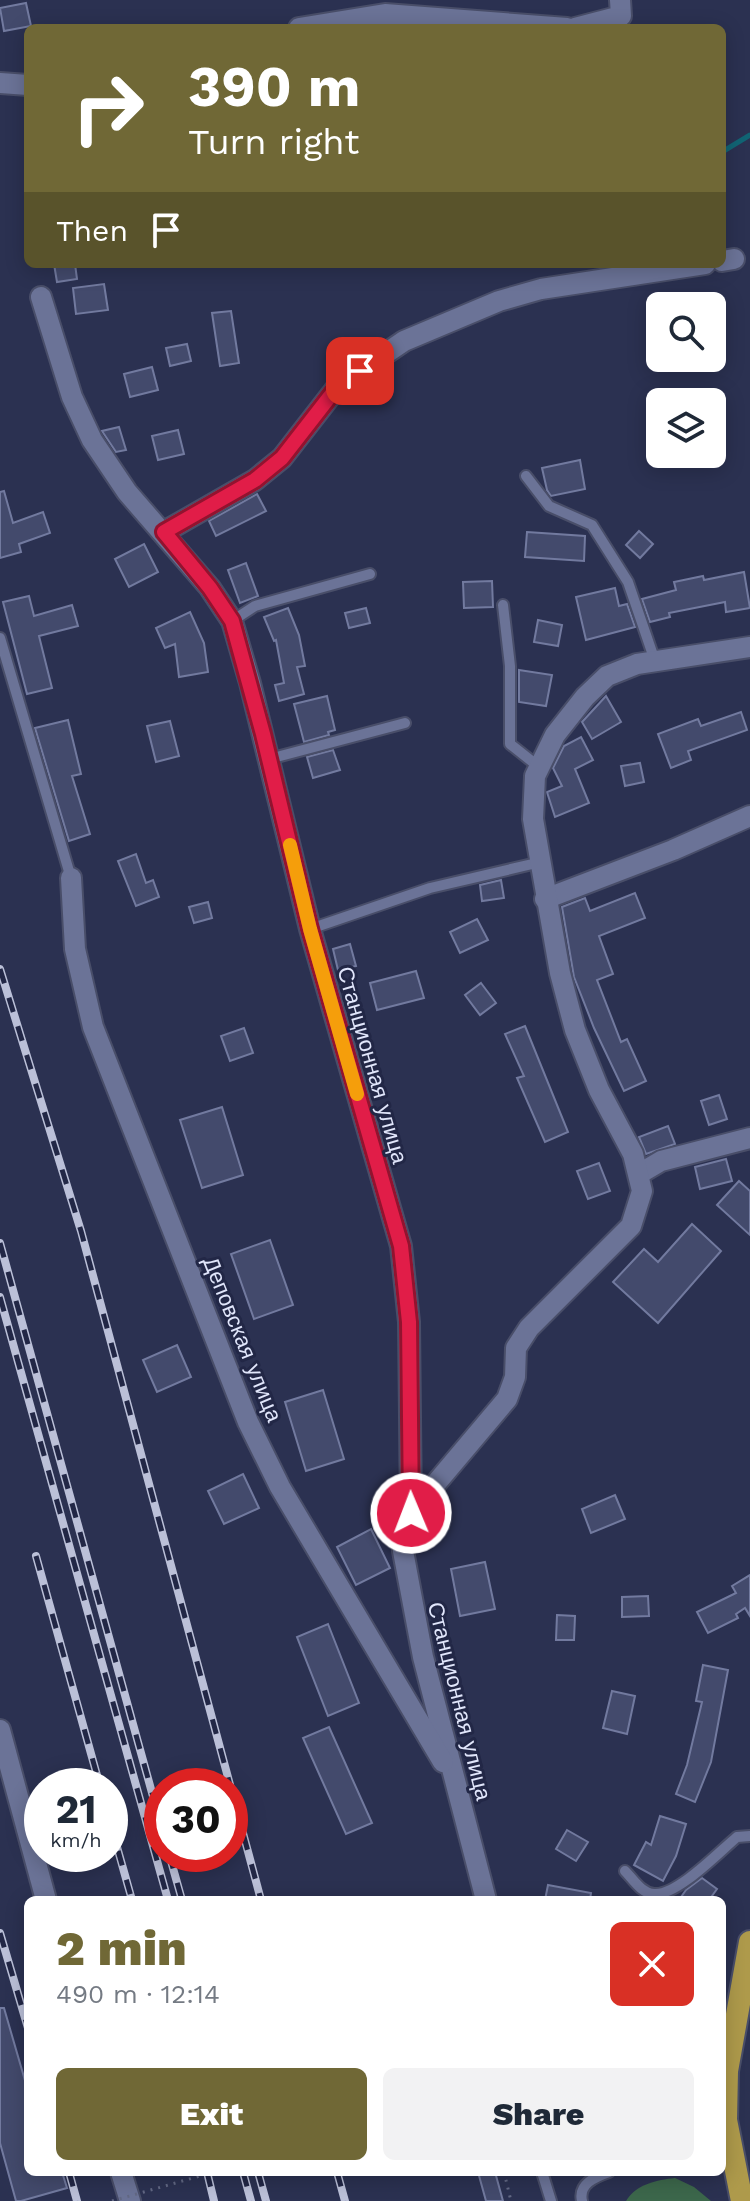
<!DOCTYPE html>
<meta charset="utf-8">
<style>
body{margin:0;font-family:"Work Sans",sans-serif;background:#f2f2f3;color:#1f2937;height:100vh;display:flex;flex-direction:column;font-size:30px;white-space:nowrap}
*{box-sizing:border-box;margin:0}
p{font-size:26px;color:#747a83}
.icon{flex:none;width:44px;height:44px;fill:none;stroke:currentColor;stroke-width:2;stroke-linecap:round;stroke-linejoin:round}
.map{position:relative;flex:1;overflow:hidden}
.drawer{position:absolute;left:24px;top:1896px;width:702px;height:280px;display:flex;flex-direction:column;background:#fff;border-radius:12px;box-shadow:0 4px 20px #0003}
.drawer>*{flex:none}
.banner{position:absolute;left:24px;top:24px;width:702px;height:244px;border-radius:12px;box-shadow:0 4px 20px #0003;background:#706836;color:#fff;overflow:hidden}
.controls{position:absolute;left:646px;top:292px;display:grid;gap:16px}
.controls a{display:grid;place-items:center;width:80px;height:80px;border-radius:12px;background:#fff;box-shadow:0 4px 20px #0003;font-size:40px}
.speed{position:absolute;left:24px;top:1768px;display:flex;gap:16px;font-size:40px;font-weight:700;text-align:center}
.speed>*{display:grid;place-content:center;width:104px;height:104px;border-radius:50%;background:#fff;box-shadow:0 4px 20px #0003;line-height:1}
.speed small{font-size:20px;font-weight:400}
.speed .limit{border:12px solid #d22;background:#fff;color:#111}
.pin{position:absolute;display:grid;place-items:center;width:68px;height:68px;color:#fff;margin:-34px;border-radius:16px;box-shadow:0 4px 12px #0006}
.me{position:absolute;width:88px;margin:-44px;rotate:359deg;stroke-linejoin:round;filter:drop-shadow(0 0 6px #0008)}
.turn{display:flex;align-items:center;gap:28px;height:168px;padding:0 32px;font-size:36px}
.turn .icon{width:104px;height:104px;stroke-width:2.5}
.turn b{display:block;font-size:56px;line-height:68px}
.then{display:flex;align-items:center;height:76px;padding:0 32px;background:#0003;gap:16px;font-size:30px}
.round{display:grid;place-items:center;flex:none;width:84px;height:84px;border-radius:12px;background:#f2f2f3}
.headline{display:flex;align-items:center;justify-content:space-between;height:136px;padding:0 32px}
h1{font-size:48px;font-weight:800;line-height:60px;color:#706836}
.button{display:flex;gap:16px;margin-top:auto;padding:16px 32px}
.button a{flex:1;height:92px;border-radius:12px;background:#706836;color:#fff;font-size:32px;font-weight:800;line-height:92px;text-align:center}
.button a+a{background:#f2f2f3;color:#1f2937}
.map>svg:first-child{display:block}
.green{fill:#3c674b}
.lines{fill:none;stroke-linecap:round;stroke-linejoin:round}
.stream{stroke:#116474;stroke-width:5}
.building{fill:#434a6c;stroke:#727a9f;stroke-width:2}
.service-casing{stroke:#494e69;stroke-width:14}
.minor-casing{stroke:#494e69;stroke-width:24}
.trunk-casing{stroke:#494e69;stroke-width:26}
.path{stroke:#626884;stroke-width:3;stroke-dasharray:2 6;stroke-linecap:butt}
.service{stroke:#6b7397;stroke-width:10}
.minor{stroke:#6b7397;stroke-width:20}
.trunk{stroke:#ae9a4b;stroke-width:22}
.rail-casing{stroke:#bbc0d8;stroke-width:8}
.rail{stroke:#222746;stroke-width:5;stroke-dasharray:15;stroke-linecap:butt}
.path-bridge{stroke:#626884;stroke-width:3;stroke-dasharray:2 6;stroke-linecap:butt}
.route-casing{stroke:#92132f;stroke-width:20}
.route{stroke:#e11d48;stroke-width:14}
.slow{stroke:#f59e0b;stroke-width:14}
.labels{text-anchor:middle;stroke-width:6;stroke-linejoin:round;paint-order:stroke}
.street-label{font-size:22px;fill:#e1e6fb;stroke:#222746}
</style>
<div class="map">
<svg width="750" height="2201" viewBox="0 0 750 2201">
<rect width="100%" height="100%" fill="#2b3151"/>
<path class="green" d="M675,2178L694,2187L711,2201H626C636,2184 657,2180 675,2178Z"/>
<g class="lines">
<path class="stream" d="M722,152L750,135"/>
</g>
<g class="building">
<path d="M26,3L31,26L4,31L0,8Z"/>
<path d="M54,264H75L77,279L57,282Z"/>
<path d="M104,284L108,310L76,314L73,288Z"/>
<path d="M231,311L239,363L220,366L212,313Z"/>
<path d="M187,344L191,361L170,366L166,348Z"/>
<path d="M152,367L158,390L130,397L124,374Z"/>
<path d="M119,427L126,450L116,452L102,431Z"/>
<path d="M178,430L184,454L158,460L152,436Z"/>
<path d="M580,460L585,489L551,496L547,490L542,468Z"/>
<path d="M4,491L13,523L43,512L50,533L19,544L21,552L0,558V492Z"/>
<path d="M257,494L266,511L216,536L209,521Z"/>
<path d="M639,531L653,544L640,558L626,545Z"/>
<path d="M527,532L585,536L584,561L525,557Z"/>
<path d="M144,544L158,572L129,587L115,559Z"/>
<path d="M246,563L258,596L240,603L228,570Z"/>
<path d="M744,572L750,608L726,612L725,602L669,613L670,617L650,622L642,599L676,590L674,582L703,576L704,580Z"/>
<path d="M492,581L493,607L464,608L463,582Z"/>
<path d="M615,588L619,606L627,604L635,627L586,640L576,597Z"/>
<path d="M29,596L34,616L72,605L78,626L39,636L52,688L27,694L3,602Z"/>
<path d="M288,608L299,635L305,666L297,667L304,694L279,701L275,685L284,683L276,640L274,641L264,617Z"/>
<path d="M366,608L370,623L349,628L345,613Z"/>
<path d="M190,612L204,643L208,672L179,677L175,644L165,648L156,628Z"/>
<path d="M538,620L562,625L558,646L534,642Z"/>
<path d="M519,670L552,675L546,706L519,702Z"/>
<path d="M327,696L335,730L328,732L329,735L304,742L294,704Z"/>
<path d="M606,696L621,722L592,739L582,722Z"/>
<path d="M741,712L747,730L688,751L691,760L671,768L658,734L698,719L701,726Z"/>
<path d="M68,720L81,774L72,776L90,834L69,841L35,728Z"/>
<path d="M170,721L179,756L156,762L147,726Z"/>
<path d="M581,737L593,760L575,769L589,803L555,817L547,792L562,786L553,768L564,746Z"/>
<path d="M333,750L340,770L313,778L307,757Z"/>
<path d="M640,763L644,782L625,786L621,766Z"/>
<path d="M136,854L146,883L153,880L159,897L136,906L118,861Z"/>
<path d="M501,880L504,898L482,901L480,885Z"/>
<path d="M635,893L645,918L599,936L613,974L597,980L621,1042L627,1039L646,1081L624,1091L594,1028L574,977L562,907L585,898L590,911Z"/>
<path d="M208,902L212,918L194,923L189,907Z"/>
<path d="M477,919L488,940L460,953L450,932Z"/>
<path d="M350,944L356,966L338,970L333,949Z"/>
<path d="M416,971L424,998L377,1010L370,983Z"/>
<path d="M481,983L496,1003L480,1015L465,995Z"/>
<path d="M525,1026L568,1132L545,1142L517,1078L524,1076L505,1034Z"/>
<path d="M244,1028L253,1053L230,1061L221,1036Z"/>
<path d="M719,1095L727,1119L709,1125L701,1101Z"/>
<path d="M222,1107L243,1175L202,1188L180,1120Z"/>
<path d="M668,1126L675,1144L646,1154L639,1137Z"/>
<path d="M726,1159L732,1181L700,1189L695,1167Z"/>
<path d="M599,1163L610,1191L588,1199L577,1171Z"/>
<path d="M739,1181L750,1191V1235L717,1205Z"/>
<path d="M692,1224L721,1251L658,1323L613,1282L644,1249L658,1262Z"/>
<path d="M270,1240L293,1305L254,1319L231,1254Z"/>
<path d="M177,1345L191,1377L157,1392L143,1360Z"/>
<path d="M323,1390L344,1459L306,1471L285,1402Z"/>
<path d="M243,1474L259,1508L224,1524L208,1491Z"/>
<path d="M615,1495L625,1519L591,1533L582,1509Z"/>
<path d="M371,1529L390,1568L356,1585L337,1547Z"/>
<path d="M485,1562L495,1609L460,1616L451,1569Z"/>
<path d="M750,1575V1616L745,1608L736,1614L738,1618L708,1633L697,1612L736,1593L732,1586Z"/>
<path d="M648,1596L649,1616L622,1617V1597Z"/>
<path d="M557,1615L575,1616L574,1640H556Z"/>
<path d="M328,1624L359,1703L328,1716L297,1637Z"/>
<path d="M703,1665L728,1670L711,1762L695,1802L676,1794L687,1765L702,1702L696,1701Z"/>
<path d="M612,1691L635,1696L627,1734L603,1728Z"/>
<path d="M329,1727L372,1823L346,1834L303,1738Z"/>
<path d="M660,1816L686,1824L676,1856L663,1881L634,1865L646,1842L651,1845Z"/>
<path d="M567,1830L588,1842L576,1861L556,1849Z"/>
<path d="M702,1878L717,1889L709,1900H679L686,1890Z"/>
<path d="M548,1885L591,1893L590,1900H545Z"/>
<path d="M0,2008H4L28,2091V2172H62L67,2188L21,2201H16L0,2143Z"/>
<path d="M478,2172H495L503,2201H486Z"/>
</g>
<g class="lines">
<defs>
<g id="service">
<path d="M526,476L549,506L592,525L628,582L655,661"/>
<path d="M503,605L510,666V744L539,767"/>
<path d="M232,621L255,606L370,574"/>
<path d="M0,638L71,878"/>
<path d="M269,759L405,723"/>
<path d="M310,929L430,888L541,862"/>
<path d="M625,1871C633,1879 641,1893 654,1894C677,1896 719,1852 737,1837L750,1836"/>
<path d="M542,2172L551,2201"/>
<path d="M582,2201C578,2184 595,2177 609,2172"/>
</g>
<g id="minor">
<path d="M299,28L385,14L567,28"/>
<path d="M575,28L621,16L620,0"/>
<path d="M0,83L28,85"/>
<path d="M722,261L734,259"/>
<path d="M41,297L72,397L92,440L127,492L210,588L232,621L250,683L310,929L401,1246L409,1322L411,1513L403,1551L423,1657L486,1900"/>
<path d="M164,532L255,480L282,458L338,386L404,341L499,301L541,289L705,264"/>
<path d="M71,878L75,949L93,1027L248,1422L280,1487L443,1762"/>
<path d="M545,899L673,850L750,816"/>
<path d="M639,1174L661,1161L750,1138"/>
<path d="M411,1513L507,1399L515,1377L516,1348L529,1328L631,1226L642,1191L633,1154L599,1090L575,1030L560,973L533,819L535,776L555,735L585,697L607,676L637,664L750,647"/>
<path d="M0,1730L46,1900"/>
<path d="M121,2172L130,2201"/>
</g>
<path id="trunk" d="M742,2201L726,2120L727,2071L750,1942"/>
</defs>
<use href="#service" class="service-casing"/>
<use href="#minor" class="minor-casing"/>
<use href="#trunk" class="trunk-casing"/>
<path class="path" d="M504,2172L511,2201"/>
<use href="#service" class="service"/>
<use href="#minor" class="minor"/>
<use href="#trunk" class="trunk"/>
<defs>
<g id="rail">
<path d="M0,969L81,1231L261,1900"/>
<path d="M0,1243L162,1829"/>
<path d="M0,1297L168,1900"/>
<path d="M36,1556L100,1786"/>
<path d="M110,1822L132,1900"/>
<path d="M169,1854L182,1900"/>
<path d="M0,1933L28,2028"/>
<path d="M69,2172L77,2201"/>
<path d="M207,2172L214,2201"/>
<path d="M243,2172L251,2201"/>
<path d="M258,2172L266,2201"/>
<path d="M337,2172L345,2201"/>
</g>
</defs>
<use href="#rail" class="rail-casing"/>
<use href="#rail" class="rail"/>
<path class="path-bridge" d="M112,2201L214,2172"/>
</g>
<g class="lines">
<defs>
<path id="route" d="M360,371L338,386L282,458L255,480L164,532L210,588L232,621L263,734L310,929L401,1246L409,1322L411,1513"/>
</defs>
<use href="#route" class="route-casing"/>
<use href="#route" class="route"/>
<path class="slow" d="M290,845L310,929L357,1094"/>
</g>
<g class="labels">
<g class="street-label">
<text transform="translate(373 1065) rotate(74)" y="8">Станционная улица</text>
<text transform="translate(243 1339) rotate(68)" y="8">Деповская улица</text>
<text transform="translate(460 1701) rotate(76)" y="8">Станционная улица</text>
</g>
</g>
</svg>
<div class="controls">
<a><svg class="icon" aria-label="search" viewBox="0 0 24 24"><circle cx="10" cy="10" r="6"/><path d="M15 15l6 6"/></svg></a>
<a><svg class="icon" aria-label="layers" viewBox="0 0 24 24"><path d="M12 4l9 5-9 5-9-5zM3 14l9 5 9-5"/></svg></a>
</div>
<div class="speed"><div>21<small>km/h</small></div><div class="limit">30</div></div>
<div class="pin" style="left:360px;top:371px;background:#d93025"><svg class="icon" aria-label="arrive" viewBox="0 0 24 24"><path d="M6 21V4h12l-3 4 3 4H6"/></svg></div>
<svg class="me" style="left:411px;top:1513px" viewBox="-20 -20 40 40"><circle r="17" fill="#e11d48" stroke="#fff" stroke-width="3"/><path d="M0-11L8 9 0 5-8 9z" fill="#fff"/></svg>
<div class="banner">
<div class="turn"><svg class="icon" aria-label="right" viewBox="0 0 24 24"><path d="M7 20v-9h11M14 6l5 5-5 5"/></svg><div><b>390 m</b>Turn right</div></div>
<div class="then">Then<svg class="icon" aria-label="arrive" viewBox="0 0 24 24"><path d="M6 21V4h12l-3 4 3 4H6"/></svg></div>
</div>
<section class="drawer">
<div class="headline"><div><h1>2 min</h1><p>490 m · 12:14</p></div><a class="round" style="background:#d93025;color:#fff"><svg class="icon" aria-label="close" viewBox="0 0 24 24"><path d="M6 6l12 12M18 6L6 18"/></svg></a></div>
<div class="button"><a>Exit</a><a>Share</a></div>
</section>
</div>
